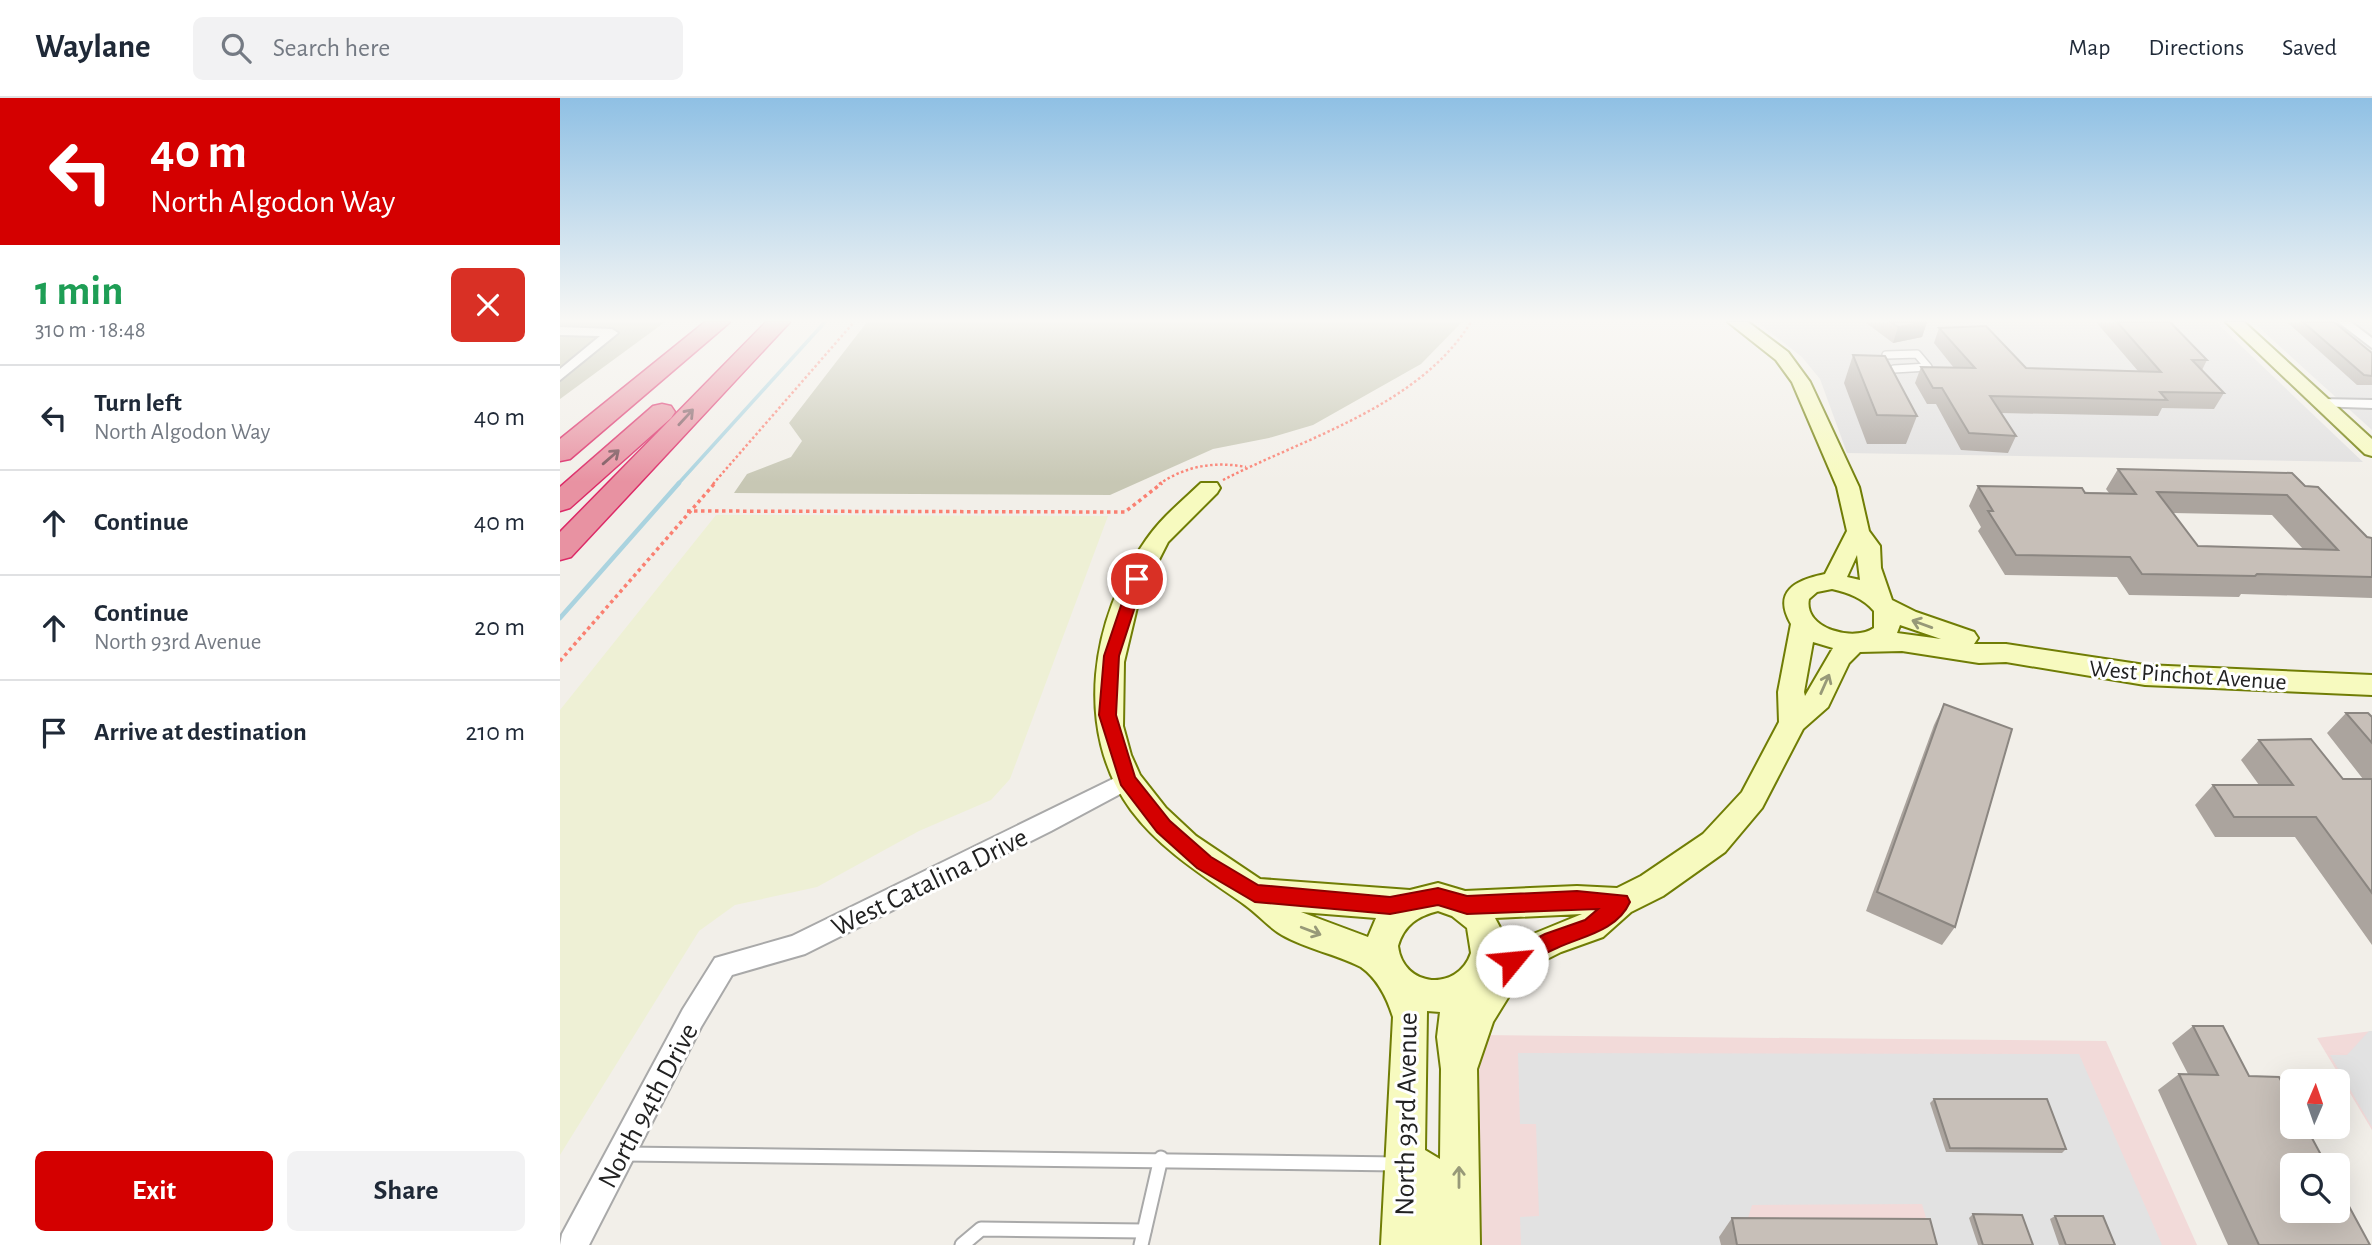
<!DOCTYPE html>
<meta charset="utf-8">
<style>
body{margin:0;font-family:"Alegreya Sans",sans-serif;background:#f2f2f3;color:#1f2937;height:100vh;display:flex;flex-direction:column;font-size:26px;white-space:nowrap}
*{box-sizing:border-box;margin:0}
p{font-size:23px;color:#747a83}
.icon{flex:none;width:38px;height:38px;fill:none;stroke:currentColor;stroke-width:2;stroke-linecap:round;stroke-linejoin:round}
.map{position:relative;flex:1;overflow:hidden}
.panel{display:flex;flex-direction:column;background:#fff;width:560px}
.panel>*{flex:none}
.guide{background:#d40000;color:#fff;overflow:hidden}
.needle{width:46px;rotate:2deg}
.buttons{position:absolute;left:1720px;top:971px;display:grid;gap:14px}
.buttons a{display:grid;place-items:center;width:70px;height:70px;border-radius:10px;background:#fff;box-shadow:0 7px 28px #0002;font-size:35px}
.pin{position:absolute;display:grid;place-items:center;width:60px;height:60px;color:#fff;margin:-30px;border:4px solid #fff;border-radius:50%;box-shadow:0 2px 7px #0007}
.me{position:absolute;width:77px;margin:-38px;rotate:62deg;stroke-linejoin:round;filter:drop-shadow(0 0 5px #0008)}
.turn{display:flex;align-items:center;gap:24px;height:147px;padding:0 35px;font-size:32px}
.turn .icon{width:91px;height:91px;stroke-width:2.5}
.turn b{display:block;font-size:49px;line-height:60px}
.round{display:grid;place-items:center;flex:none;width:74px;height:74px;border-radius:10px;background:#f2f2f3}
.overview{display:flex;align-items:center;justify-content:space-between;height:119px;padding:0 35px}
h1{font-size:42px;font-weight:700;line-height:52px;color:#1e9e55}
.cta{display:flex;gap:14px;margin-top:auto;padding:14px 35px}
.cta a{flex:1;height:80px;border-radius:10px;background:#d40000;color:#fff;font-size:28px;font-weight:700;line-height:80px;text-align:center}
.cta a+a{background:#f2f2f3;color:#1f2937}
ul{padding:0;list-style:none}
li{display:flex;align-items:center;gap:21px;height:105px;padding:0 35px;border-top:2px solid #e0e1e3}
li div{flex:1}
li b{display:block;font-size:26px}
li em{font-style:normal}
header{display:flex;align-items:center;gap:42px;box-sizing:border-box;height:98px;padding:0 35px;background:#fff;border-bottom:2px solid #e0e1e3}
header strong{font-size:33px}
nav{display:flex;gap:38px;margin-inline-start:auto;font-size:24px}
.search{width:490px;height:63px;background:#f2f2f3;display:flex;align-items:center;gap:18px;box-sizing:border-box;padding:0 24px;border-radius:10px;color:#747a83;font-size:26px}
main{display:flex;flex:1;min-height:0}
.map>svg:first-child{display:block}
.residential{fill:#e0dfdf}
.commercial{fill:#f2dad9}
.construction{fill:#c7c7b4}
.farmland{fill:#eef0d5}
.parking{fill:#e2e2e2}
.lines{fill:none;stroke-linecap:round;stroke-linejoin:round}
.stream-far1{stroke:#aad3df;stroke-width:3.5}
.stream{stroke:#aad3df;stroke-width:4.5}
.lane-far1-casing{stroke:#a9a9a9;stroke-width:10}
.lane-casing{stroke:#a9a9a9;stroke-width:17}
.street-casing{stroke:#a9a9a9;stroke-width:4}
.secondary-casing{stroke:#707d05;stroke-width:4}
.highway-casing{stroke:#dc2a67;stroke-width:3}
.path-far1{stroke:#fa8072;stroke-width:2.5;stroke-dasharray:2.5 2.5;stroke-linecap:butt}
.path{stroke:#fa8072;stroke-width:3.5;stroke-dasharray:3.5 3.5;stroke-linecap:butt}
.lane-far1{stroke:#fff;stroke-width:7}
.lane{stroke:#fff;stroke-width:13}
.street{fill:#fff;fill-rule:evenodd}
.secondary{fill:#f7fabf;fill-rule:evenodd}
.highway{fill:#e892a2;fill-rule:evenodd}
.wall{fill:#aba49e;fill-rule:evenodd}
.shaded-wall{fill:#8b8681}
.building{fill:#c7bfb8;stroke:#8b8681;stroke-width:2;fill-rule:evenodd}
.oneway{stroke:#7b545c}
.oneway2{stroke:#979978}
.route{fill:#d40000;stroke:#8a0000;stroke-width:2}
.labels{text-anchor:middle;stroke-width:6;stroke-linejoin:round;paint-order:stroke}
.street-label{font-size:24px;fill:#222;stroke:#fff}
.near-street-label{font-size:28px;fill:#222;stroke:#fff}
</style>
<header>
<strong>Waylane</strong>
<div class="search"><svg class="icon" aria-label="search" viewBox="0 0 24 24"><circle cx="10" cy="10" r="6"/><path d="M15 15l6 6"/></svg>Search here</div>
<nav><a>Map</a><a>Directions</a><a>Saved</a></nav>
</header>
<main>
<section class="panel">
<div class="guide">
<div class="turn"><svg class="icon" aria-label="left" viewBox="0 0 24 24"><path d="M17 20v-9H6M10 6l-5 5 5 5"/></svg><div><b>40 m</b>North Algodon Way</div></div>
</div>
<div class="overview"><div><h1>1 min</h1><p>310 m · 18:48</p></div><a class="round" style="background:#d93025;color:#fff"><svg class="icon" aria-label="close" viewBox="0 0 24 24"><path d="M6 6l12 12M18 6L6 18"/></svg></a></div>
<ul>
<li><svg class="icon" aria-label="left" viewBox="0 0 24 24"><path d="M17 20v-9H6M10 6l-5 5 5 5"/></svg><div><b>Turn left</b><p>North Algodon Way</p></div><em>40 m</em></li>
<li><svg class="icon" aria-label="ahead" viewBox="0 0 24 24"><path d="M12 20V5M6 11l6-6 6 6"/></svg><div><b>Continue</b></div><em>40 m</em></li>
<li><svg class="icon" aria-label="ahead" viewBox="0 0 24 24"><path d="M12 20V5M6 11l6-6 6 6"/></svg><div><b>Continue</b><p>North 93rd Avenue</p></div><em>20 m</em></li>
<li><svg class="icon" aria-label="arrive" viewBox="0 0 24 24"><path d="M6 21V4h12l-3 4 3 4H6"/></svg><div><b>Arrive at destination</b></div><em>210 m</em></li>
</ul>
<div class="cta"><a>Exit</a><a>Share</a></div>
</section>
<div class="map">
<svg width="1812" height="1147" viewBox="0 0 1812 1147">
<rect width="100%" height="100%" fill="#f2efe9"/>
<g class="residential">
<path d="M1197,224H1656L1803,364L1287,355L1260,281L1242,259Z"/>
<path d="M1693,224H1812V332L1791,313Z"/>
</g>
<g class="commercial">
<path d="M1812,933V1032L1757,940Z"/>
<path d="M919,937L1546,943L1637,1147H916V962Z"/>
</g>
<g class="construction">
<path d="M0,224H105L0,301Z"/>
<path d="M307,224H902L861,266L753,327L709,340L653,351L550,397L174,395L187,376L231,359L242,343L229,325Z"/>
</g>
<path class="farmland" d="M156,417L548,418L450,681L431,702L359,733L257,789L175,807L139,833L0,1057V612Z"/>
<g class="parking">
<path d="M1809,933H1812V1029L1770,957H1787Z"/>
<path d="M958,955L1519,956L1602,1147H1374L1362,1106L1192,1107L1182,1139H1160L1161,1147H961L960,1119L979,1118L976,1026H960Z"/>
</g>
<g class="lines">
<path class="stream-far1" d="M118,386L265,224"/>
<path class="stream" d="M0,520L119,385"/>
<defs>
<path id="lane-far1" d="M1326,257L1357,256L1368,269L1334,271"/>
<g id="lane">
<path d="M65,1056L838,1066"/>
<path d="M402,1147L421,1131L584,1133"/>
<path d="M581,1147L601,1060"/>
</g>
<g id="street">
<path d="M1778,224H1791L1812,240V250Z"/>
<path d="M0,229L52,231L58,235L0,282V271L40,238L0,237Z"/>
<path d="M1761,301L1812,302V310L1756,308V302Z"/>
<path d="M567,674L575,676L578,682L575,688L491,733L245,856L172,877L141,929L29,1147H0L2,1136L123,911L155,860L232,838Z"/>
</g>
<g id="secondary">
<path d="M1168,224H1188L1228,254L1250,284L1299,389L1309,433L1320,448L1321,470L1332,502L1356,514L1414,534L1418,540L1414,546H1446L1585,567L1812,577V597L1585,587L1446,564L1419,565L1342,553L1300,554L1289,565L1268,609L1243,631L1202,710L1165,754L1103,798L1071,814L1043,839L1001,854L965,872L933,924L917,971L920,1147H821L833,919C827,900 818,881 801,869C776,856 746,851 722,837C708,829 698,816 685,807C644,778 601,752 571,712C513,632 531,520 586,442C601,420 622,403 641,385H657L660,390L657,395L608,444L579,501L564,564L563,628L571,657L580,677L606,710L636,738L700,781L850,792L878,785L905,793L1017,788L1057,790L1081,778L1143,736L1182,694L1219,624L1218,594L1231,526C1212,493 1236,482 1265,476L1287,433L1277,389L1232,284L1216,262ZM1297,457L1300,482L1287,479ZM1272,491C1289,495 1303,500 1314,513V530C1294,544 1243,531 1249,501L1257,494ZM1340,527L1381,541L1337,535ZM1253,544L1273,550L1245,598L1244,594ZM878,813L892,818L907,830L911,855C898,894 843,890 838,848C844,827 858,818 878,813ZM741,814L816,820L808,839ZM1022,816L944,848V837L935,820ZM867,913L880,914L877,939L881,971L880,1061L865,1052Z"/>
<path d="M1666,224H1684L1812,341V358L1805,356Z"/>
</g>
<g id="highway">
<path d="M145,224H170L10,361L0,363V341Z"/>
<path d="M206,224H230L11,459L0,462V434Z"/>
<path d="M102,306L111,308L115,314L111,320L10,410L0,413V389L93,308Z"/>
</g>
</defs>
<use href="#lane-far1" class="lane-far1-casing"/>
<use href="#lane" class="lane-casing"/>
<use href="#street" class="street-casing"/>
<use href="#secondary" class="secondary-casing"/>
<use href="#highway" class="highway-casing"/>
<g class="path-far1">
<path d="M663,382C747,339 859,308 911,224"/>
<path d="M153,386L294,224"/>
<path d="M599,386C626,368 654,363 686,369"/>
</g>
<g class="path">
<path d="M127,413L565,414L602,385"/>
<path d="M0,563L155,385"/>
</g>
<use href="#lane-far1" class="lane-far1"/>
<use href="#lane" class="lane"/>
<use href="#street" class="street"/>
<use href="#secondary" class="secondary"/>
<use href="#highway" class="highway"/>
</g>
<g class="wall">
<path d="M1305,224H1367L1362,239L1333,245Z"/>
<path d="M1536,224H1610L1647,262L1642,272L1664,295L1654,311L1602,310L1598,318L1441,315L1456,338L1448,355L1401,352L1376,306H1367L1355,285L1361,269L1394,270L1374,245L1379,230L1466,270L1578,273Z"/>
<path d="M1727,224H1774L1812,255V287H1797Z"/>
<path d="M1293,257L1357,318L1346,346H1307L1284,285Z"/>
<path d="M1558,371L1745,388L1807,439L1812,440V500L1681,496L1679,499L1569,497L1557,479L1445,477L1418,433L1421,429L1409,408L1418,388L1549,395L1546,391ZM1613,415L1712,417L1743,451L1638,448Z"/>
<path d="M1384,606L1395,829L1382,847L1306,813L1374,627Z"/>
<path d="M1786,615L1812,619V847L1735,739H1655L1635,707L1653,687H1699L1681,662L1699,642L1783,681H1803L1767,635Z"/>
<path d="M1633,928L1689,978L1810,1147H1668L1598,992L1619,976H1628L1612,945Z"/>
<path d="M1374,1001L1506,1051L1502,1055L1386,1054L1370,1005Z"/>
<path d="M1413,1116L1473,1147H1418L1409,1120Z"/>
<path d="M1495,1118L1555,1147H1499L1490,1121Z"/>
<path d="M1172,1120L1377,1147H1161L1159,1139Z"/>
</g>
<path class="shaded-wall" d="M1367,224L1362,239L1333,245L1338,229Z"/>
<g class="building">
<path d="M1331,224H1367L1338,229Z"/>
<path d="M1557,224H1610L1647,262H1632L1664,295L1600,294L1607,302L1430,298L1456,338L1409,335L1382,290H1373L1361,269L1415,270L1379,230L1426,228L1466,270L1601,274Z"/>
<path d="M1743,224H1774L1812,255V278L1804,277Z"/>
<path d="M1293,257L1325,258L1357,318L1317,317Z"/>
<path d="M1558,371L1732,375L1745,388L1758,389L1807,439L1812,440V479L1697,476L1695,478L1582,476L1570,459L1456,457L1428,413H1433L1418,388L1522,390L1525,395L1576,396ZM1597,394L1727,397L1778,452L1638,448Z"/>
<path d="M1384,606L1452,631L1395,829L1317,794Z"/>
<path d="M1786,615H1808L1812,619V645Z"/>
<path d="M1751,641L1783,681H1812V795L1756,719H1674L1653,687H1733L1699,642Z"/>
<path d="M1633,928H1663L1689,978L1719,979L1732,1003V1029H1746L1767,1068H1732V1113H1778V1088L1810,1147H1699L1619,976L1658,977Z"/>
<path d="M1374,1001H1487L1506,1051L1390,1050Z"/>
<path d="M1413,1116L1462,1117L1473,1147H1423Z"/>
<path d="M1495,1118H1543L1555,1147H1506Z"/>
<path d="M1172,1120L1370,1121L1377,1147H1177Z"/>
</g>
<defs><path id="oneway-shaft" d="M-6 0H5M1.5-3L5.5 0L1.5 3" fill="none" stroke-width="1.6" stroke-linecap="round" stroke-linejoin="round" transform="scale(1.75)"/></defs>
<g class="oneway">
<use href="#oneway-shaft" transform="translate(126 319) rotate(-47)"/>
<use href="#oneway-shaft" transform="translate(51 359) rotate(-41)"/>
</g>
<g class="oneway2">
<use href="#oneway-shaft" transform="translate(1362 526) rotate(-160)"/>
<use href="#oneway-shaft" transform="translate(1265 586) rotate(-66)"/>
<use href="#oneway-shaft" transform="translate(751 833) rotate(21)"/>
<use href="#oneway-shaft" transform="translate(899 1079) rotate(-90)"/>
</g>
<linearGradient id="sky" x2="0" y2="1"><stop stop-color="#8fc0e4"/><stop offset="0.58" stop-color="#f9f8f5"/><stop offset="1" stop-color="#f9f8f5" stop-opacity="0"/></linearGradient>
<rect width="1812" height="384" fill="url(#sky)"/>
<path class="route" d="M577,477L584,481L559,558L556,617L575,679L610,723L651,759L698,787L830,799L878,790L907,798L1017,793L1067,798L1070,804C1057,833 1023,838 997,850C982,856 968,866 952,872L945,870L942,863L945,856L985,836L1025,822L1038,811L907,816L878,807L830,816L695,804L637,770L597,734L561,687L539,617L544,558L570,481Z"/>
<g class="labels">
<g class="street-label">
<text transform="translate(1628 577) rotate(4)" y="8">West Pinchot Avenue</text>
</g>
<g class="near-street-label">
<text transform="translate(369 783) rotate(-26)" y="10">West Catalina Drive</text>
<text transform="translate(87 1007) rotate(-62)" y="10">North 94th Drive</text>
<text transform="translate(845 1016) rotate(-89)" y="10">North 93rd Avenue</text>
</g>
</g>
</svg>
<div class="buttons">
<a><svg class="needle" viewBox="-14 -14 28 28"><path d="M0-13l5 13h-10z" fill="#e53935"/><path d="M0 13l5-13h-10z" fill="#747a83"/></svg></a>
<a><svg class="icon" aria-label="search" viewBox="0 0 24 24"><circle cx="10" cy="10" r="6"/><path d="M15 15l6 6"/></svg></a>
</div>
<div class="pin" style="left:577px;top:481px;background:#d93025"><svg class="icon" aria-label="arrive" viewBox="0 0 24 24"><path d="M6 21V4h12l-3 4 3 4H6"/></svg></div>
<svg class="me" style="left:952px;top:863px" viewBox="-20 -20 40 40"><circle r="19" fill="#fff"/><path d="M0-13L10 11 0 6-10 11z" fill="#d40000"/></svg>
</div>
</main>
